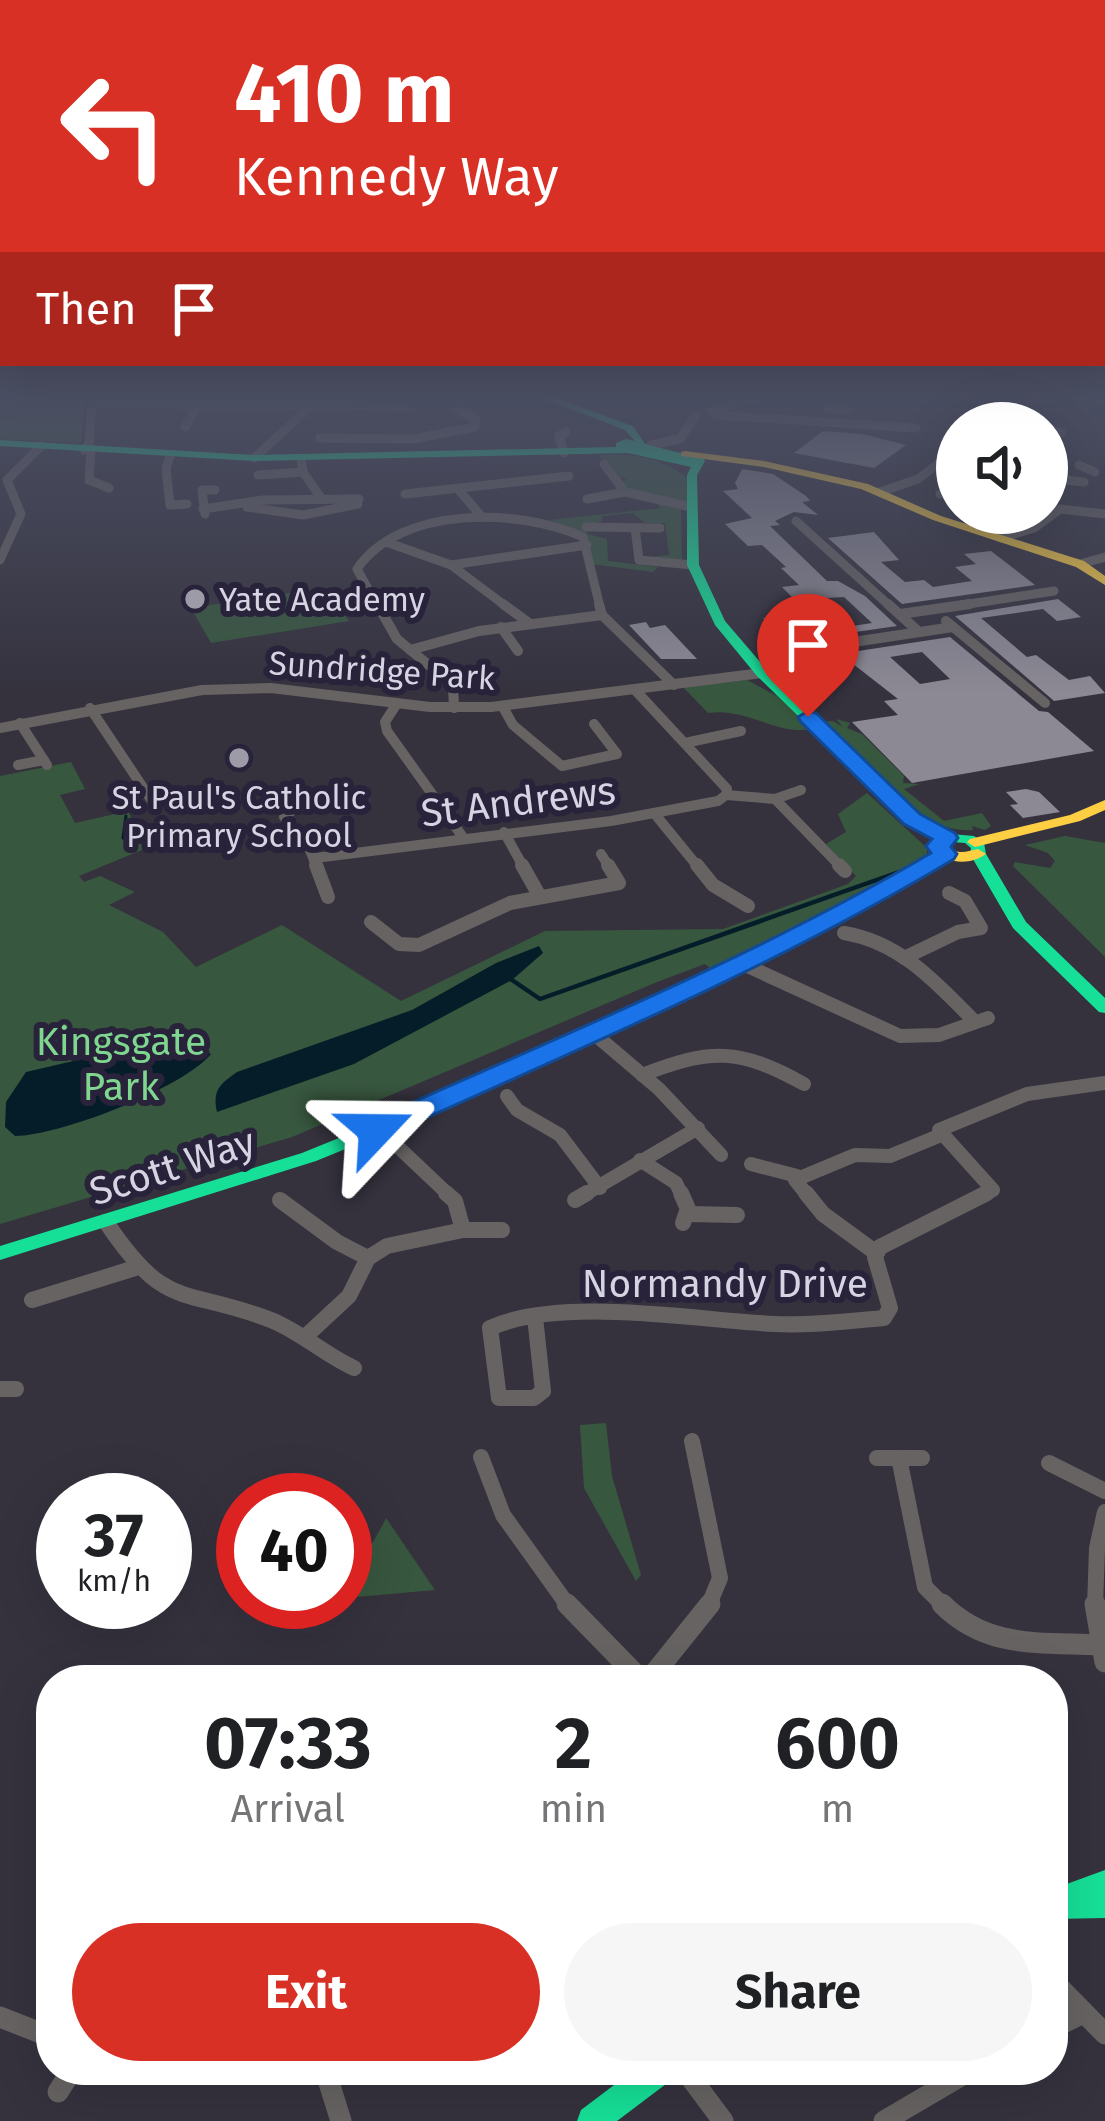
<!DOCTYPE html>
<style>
body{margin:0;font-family:"Fira Sans",sans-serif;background:#f6f6f6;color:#202124;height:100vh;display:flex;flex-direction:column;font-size:45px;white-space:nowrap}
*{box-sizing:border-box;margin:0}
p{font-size:39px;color:#757577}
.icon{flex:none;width:66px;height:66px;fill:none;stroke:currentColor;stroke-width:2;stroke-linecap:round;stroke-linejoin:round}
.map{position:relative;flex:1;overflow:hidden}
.side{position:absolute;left:36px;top:1665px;width:1032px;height:420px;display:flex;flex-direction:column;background:#fff;border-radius:48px;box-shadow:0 12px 48px #0002}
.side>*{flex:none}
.guide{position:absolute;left:0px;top:0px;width:1107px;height:366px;box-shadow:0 12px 48px #0002;background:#d93025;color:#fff;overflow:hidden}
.tools{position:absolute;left:936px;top:402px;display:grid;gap:24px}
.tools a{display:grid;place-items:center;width:132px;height:132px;border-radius:50%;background:#fff;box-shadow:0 12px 48px #0002;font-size:60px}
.speed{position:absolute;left:36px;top:1473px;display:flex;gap:24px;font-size:60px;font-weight:700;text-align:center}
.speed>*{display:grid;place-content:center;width:156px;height:156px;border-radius:50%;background:#fff;box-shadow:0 12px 48px #0002;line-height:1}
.speed small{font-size:30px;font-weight:400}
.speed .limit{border:18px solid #d22;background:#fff;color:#111}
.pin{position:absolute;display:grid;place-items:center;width:102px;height:102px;color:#fff;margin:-123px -51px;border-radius:50% 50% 50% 0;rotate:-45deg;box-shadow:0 0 12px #0007}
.pin .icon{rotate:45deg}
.me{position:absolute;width:132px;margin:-66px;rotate:67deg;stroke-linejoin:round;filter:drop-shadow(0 0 9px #0008)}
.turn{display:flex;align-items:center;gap:42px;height:252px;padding:0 36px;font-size:54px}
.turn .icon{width:156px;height:156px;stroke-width:2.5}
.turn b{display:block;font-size:84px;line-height:102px}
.then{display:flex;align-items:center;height:114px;padding:0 36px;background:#0003;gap:24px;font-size:45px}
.eta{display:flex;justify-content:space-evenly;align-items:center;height:204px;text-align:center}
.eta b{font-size:72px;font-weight:700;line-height:84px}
.action{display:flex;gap:24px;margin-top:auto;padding:24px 36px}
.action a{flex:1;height:138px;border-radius:72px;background:#d93025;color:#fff;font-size:48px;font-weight:700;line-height:138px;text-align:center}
.action a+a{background:#f6f6f6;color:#202124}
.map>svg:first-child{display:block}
.green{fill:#38573f}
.water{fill:#051d28}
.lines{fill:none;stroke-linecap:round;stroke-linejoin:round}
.stream-far1{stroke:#051d28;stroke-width:3}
.stream{stroke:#051d28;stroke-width:4.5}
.building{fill:#8c8994;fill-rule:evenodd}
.street-far4{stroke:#676363;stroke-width:9}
.street-far3{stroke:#676363;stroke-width:10}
.street-far2{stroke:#676363;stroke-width:14}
.street-far1{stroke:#676363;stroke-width:16}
.street{stroke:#676363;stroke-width:21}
.fast{fill:#16e098;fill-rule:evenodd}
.slow{fill:#ffcf43;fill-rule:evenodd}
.route{fill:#1a73e8;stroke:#114b97;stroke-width:3}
.poi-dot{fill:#9e9ba9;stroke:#28223a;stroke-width:4.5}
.labels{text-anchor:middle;stroke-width:12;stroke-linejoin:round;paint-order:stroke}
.far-poi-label{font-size:33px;fill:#d6d4e3;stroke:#28223a;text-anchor:start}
.far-street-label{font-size:33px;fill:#d6d4e3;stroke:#28223a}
.street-label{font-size:39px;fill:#d6d4e3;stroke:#28223a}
.park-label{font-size:39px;fill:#7fd68f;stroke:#28223a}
</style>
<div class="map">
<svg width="1105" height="2121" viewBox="0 0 1105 2121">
<rect width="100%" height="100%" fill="#35323e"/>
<g class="green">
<path d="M0,397H85L81,443L0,439Z"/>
<path d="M598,455C639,454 658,457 688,478V503L631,492L621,482L627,479L616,476Z"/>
<path d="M657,504L681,509L682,559L678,562L648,557L669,555L665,523H645L633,513L602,516V521L583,527L588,534L607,539L608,561L658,567L653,572L591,564L580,532L549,520L661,508Z"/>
<path d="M324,588L349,621L211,643L191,608Z"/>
<path d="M747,680L777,696L813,729C776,736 747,707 708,713L683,687Z"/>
<path d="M836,719L850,723L847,728L862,734L904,776L903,783L920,784L904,789L944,821L982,813L991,826L985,830L972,826L973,830C916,835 859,759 820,722L833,721L843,727Z"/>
<path d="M71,762L85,789L60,795L75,823L128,811L144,849L79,876L84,882L100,876L135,892L109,905L163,932L196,967L282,925L401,1001L545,931L723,929L848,884L856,876L826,844L846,832L838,814L867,793L927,848V860L780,940L712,970L705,964L657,982L292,1137L0,1224V776Z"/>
<path d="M1065,836L1105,843V957L1013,866L1015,862L1050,868L1055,861L1048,853L1025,845Z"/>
<path d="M606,1423L612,1476L641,1575L636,1581L584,1488L580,1425Z"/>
<path d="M386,1518L435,1590L345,1598C347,1582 377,1538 386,1518Z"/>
</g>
<g class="water">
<path d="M539,946L543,953L512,980L354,1064L217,1112C212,1090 220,1084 237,1072L412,1010L496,963Z"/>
<path d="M147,1029L174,1035L211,1054C183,1088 59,1136 15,1136L5,1127L6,1102L26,1072L82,1059L116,1039Z"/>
</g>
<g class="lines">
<path class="stream-far1" d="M123,838L126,816"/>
<path class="stream" d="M512,980L540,999L899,872"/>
</g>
<g class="building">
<path d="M823,431L862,434L906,445L874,468L794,453Z"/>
<path d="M742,469L773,474L806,496L810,501L802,502L818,515L794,512L775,521L780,525L770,526L827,581H838L865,596L897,626L787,642L763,618L800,613L820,631L872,623L844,597L795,600L782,587L799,585L781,568L786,567L762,545L748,546L725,524L752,518L723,491L738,489L735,483Z"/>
<path d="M874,532L899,560L881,562L905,582L924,580L933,587L972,581L955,567L976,564L964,554L991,551L1035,585L902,604L828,538Z"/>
<path d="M1058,599L1081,617L1057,621L1043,609L981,618L1027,657L1036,655L1069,680L1090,676L1105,693L1054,701L955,616Z"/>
<path d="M646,622L650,628L665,625L697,659H661L629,625Z"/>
<path d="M950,637L1039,711L1048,712L1094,751L912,783L852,722L898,715L884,701L898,699L848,660L819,664L839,685L812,689L786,662ZM922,652L950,679L920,684L890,657Z"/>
<path d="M1026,789L1039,792L1060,812L1023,818L1010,805L1018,804L1006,792Z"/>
</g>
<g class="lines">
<g class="street-far4">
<path d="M1081,397L1105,401"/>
<path d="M1040,398H1049"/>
<path d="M321,404L406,407"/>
<path d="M827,408L847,410"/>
<path d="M711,410L762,397"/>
<path d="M715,415L916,428"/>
<path d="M978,423L1006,414"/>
<path d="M185,427L203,397"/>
<path d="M1048,429L1062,433"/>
<path d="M320,438L413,439L475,427L476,419L459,410"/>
<path d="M651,445L680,439L696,415"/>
<path d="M949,445L957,433"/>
<path d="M84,450L89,443L92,406L97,403L312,405"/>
<path d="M91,451L89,480L109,488"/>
<path d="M564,453L559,436L566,432"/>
<path d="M170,456L166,468L170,505L187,504"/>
<path d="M254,458L312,405L333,397"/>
<path d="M301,458L303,472L321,498"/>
<path d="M604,464L625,492L691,507"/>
<path d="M1079,465L1095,472"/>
<path d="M258,475L303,472"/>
<path d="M1047,478L1084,482"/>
<path d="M458,489L482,517"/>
<path d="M880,492L918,479L943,460L957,456"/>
<path d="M405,494L569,476"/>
<path d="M940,494L957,489"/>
<path d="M587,499L625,492"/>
<path d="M247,507L303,515L358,504"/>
<path d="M203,509L263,500L359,499"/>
<path d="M205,514L202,490H215"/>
<path d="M796,521L891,607"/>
<path d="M586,527L660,528"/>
<path d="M635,528L639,560L693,565"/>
<path d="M1001,538L1034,528L1060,509L1105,514"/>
<path d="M386,542L451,565L507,607"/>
<path d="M0,560L21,514L7,480L41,446"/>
<path d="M1080,564L1105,557"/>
<path d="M451,565L587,545"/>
<path d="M378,607L357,569C401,505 519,508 583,537L600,607"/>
<path d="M949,607L1054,591"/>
</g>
<g class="street-far3">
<path d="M377,604L397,639L453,685L454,708"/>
<path d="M503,604L529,623"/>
<path d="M599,604L602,615L674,685"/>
<path d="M888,604L919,632"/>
<path d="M900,614L970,604"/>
<path d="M946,621L1045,703"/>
<path d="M501,627L518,651"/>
<path d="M410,650L479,631L602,615"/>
<path d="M774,654L953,627"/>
<path d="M636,691L727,789L726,795"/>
<path d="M396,705L385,722L387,731L462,836"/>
<path d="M503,707L513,725L562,766L617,754L594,724"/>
<path d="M90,708L156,807"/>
<path d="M20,723L47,765"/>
<path d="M0,728L202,690L271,688L430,707H491L762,673"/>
<path d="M685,743L741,731"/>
<path d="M18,765L44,760"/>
<path d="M726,795L775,799L842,868"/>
<path d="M775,799L801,790"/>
<path d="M654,813L699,868"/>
<path d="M504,832L524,868"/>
<path d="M601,854L610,868"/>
<path d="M315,858L611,821L718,801L726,795"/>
<path d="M317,868L308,845L284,817L300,804L326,798"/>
</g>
<g class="street-far2">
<path d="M316,865L328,897"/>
<path d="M522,865L539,895"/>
<path d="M697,865L713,885L748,906"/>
<path d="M839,865L845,871"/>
<path d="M371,922L399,944L419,945L510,903L619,883L608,865"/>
<path d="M844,933C900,942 937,983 975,1022"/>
<path d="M904,958L958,932L981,928L965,901L949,893"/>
<path d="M743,964L900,1036L939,1035L988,1018"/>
<path d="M592,1032L659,1089L721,1155"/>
<path d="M642,1075C711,1048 739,1048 804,1084"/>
<path d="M507,1096L517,1110L560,1135L600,1188"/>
<path d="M395,1144L450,1196"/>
<path d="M640,1160L676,1183L682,1196"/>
<path d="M751,1164L797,1176"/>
<path d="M582,1196L698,1128"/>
<path d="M808,1196L795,1180L855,1155L890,1156L941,1135"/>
<path d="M981,1196L993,1190L939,1130L1027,1094L1105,1083"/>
</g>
<g class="street-far1">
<path d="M446,1193L455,1201L463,1230"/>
<path d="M681,1193L688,1209L683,1223"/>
<path d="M806,1193L823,1214L875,1252"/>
<path d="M280,1200L337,1242L368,1258"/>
<path d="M575,1200L587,1193"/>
<path d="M689,1214L737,1215"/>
<path d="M106,1222C167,1313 182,1286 271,1320C301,1332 325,1355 354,1368"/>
<path d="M32,1300L135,1268"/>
<path d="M535,1317L543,1391L534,1398H499L490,1328C560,1296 696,1320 774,1324C810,1326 847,1321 884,1318L890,1308L875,1257L880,1247L987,1193"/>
<path d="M306,1336L349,1296L368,1258L387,1246L463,1230H502"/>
<path d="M0,1389H16"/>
<path d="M692,1441L720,1578L708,1607"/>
<path d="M481,1457L503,1515L569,1607"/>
<path d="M877,1458H922"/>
<path d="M899,1458L925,1587L945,1607"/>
<path d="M1049,1463L1105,1491"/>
<path d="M1095,1607L1097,1548L1105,1512"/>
</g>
<g class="street">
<path d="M567,1604L641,1680"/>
<path d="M942,1604C987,1649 1039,1642 1099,1645"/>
<path d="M1095,1604L1105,1662"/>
<path d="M649,1680L710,1604"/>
<path d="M1059,1987L1105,2034"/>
<path d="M0,2017L51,2037"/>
<path d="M1053,2028L1081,2014"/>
<path d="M325,2070L341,2121"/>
<path d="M685,2070L723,2121"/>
<path d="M58,2092L72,2070"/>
<path d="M884,2121L971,2070"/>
</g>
<g class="fast">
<path d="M540,397H553L633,426L645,444L704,459L705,461L697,475L699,565L725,621L767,670L917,816L950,834L974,836L984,843L986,854L1026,922L1105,998V1013L1099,1012L1013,928L970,854L971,848L965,843L942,841L907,822L757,676L715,625L687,565V475L691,467L628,453L254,461L0,446V440L254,455L616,447V443L626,439L635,441L625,430Z"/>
<path d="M946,849L951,851L954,854L951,857L861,911L749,968L419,1119L316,1161L0,1260V1246L302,1153L405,1111L737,960L849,905Z"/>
<path d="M1105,1870V1918L1053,1919V1889Z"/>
<path d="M634,2070H674L670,2081L617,2121H577L581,2110Z"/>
</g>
<g class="slow">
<path d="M685,451L764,461L868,484L941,516L1084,561L1105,576V585L1076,567L933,520L861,489L764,467L681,456V452Z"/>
<path d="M1105,800V810L1080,821L975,847L967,842L970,839L1070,815Z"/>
<path d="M947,833L955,838L947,846C958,855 965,852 978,849L986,854C967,867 945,863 930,846Z"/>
</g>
</g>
<linearGradient id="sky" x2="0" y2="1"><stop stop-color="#1d1c22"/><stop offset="0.57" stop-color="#4b4f63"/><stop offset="1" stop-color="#4b4f63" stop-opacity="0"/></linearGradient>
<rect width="1105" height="694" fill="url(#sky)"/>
<path class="route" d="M808,711L816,713L920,814L955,833L958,838L951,847L957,854L954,859C773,968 578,1049 386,1136H366L362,1130L366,1123C556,1038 751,959 931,853L926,846L932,839L904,824L801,722L798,717Z"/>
<g class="poi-dot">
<circle cx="195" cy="599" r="12"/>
<circle cx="239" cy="758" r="12"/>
</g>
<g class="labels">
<g class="far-poi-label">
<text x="219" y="611">Yate Academy</text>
<text x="239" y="809" text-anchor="middle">St Paul's Catholic<tspan x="239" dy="38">Primary School</tspan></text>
</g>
<g class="far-street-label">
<text transform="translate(382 670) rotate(4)" y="12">Sundridge Park</text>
</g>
<g class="street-label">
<text transform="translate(518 801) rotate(-7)" y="14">St Andrews</text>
<text transform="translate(172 1166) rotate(-18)" y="14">Scott Way</text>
<text x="725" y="1297">Normandy Drive</text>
</g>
<g class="park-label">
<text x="121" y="1055">Kingsgate<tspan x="121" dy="45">Park</tspan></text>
</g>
</g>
</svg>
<div class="tools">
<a><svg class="icon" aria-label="sound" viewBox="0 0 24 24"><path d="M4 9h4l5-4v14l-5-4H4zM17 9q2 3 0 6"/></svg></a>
</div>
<div class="speed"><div>37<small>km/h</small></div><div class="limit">40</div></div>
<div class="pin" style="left:808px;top:717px;background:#d93025"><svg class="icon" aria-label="arrive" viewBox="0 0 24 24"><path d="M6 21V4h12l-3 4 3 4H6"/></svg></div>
<svg class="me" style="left:376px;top:1130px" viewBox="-20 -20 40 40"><path d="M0-17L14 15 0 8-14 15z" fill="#1a73e8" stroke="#fff" stroke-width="4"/></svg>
<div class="guide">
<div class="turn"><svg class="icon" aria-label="left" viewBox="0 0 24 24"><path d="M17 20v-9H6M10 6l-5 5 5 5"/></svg><div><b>410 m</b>Kennedy Way</div></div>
<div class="then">Then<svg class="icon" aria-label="arrive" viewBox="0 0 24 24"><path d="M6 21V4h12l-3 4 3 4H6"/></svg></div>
</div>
<section class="side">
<div class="eta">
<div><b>07:33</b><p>Arrival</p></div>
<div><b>2</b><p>min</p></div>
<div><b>600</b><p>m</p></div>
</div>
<div class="action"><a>Exit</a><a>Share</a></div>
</section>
</div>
